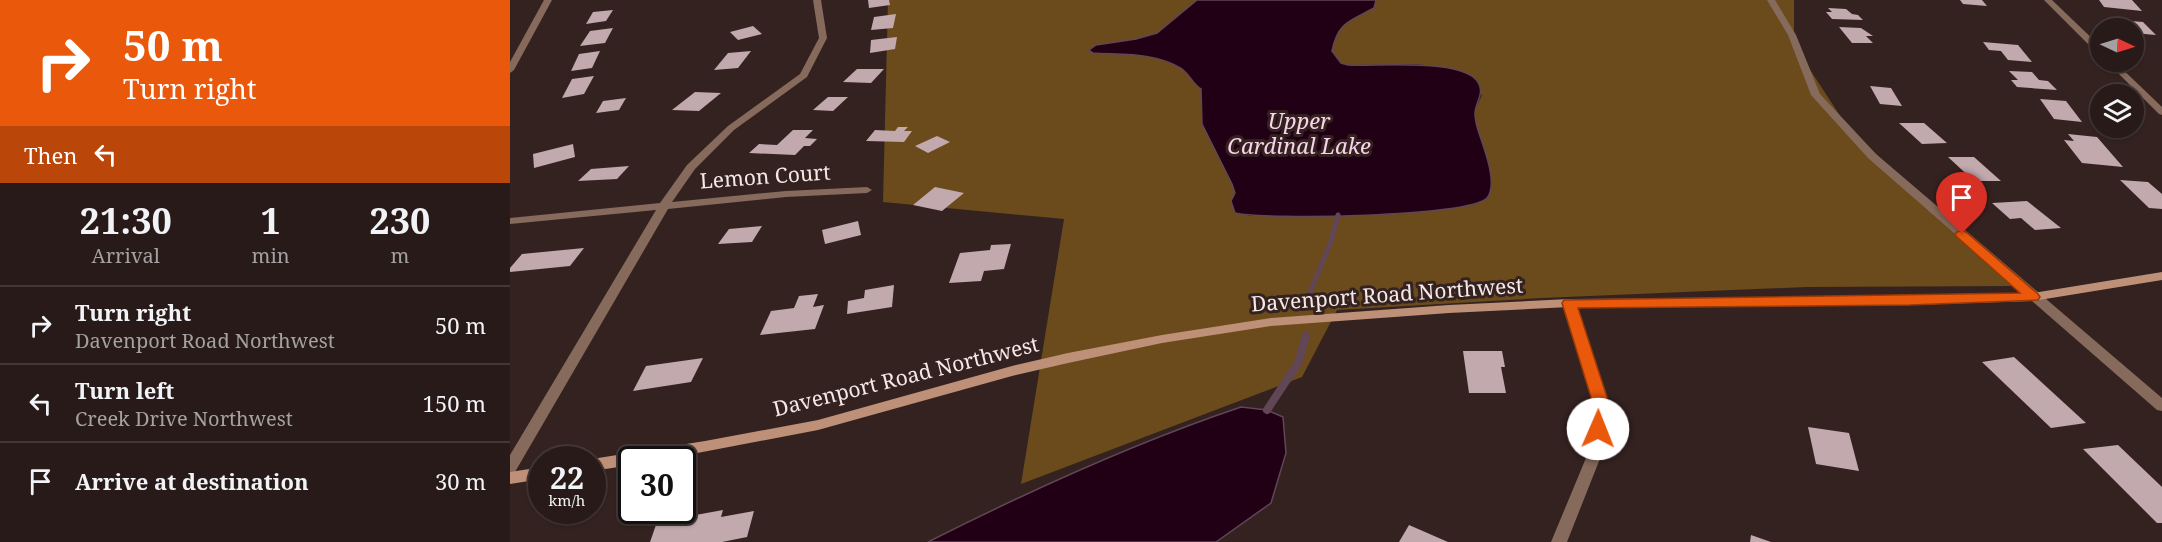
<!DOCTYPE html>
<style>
body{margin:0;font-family:"Noto Serif",serif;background:#332725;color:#f1f3f6;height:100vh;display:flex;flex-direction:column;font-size:22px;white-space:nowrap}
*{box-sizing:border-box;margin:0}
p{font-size:20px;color:#a4a1a2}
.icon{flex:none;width:33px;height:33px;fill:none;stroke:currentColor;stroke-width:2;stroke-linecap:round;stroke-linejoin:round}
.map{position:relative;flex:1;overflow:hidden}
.side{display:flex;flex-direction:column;background:#271a18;width:510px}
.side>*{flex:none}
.guide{background:#ea580c;color:#fff;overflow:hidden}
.needle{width:39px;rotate:94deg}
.fabs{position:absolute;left:1580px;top:18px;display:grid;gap:12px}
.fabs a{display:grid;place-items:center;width:54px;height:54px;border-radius:50%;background:#271a18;box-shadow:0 2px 4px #0004,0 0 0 2px #433837;font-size:30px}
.speed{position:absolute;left:18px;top:446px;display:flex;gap:12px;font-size:30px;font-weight:700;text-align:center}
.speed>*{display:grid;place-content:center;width:78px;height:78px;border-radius:50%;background:#271a18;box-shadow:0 2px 4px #0004,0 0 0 2px #433837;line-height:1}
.speed small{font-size:15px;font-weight:400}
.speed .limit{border:3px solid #111;border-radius:9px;background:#fff;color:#111}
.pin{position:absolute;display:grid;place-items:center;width:51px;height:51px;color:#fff;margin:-62px -26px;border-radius:50% 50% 50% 0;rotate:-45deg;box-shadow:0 0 6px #0007}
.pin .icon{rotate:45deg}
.me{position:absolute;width:66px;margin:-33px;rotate:1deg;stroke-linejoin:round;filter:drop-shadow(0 0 4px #0008)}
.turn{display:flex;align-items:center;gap:21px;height:126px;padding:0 24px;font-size:27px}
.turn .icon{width:78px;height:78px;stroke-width:2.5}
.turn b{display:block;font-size:42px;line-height:51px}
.then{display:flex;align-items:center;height:57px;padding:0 24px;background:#0003;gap:12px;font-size:22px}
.eta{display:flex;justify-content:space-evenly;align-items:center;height:102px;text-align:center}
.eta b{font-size:36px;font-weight:700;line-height:42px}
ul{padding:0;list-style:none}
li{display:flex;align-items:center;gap:18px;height:78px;padding:0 24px;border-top:2px solid #433837}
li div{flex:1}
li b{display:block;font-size:22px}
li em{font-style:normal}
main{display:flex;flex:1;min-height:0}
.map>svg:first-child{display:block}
.forest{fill:#6b4b1b}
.water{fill:#210016;stroke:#614655;stroke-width:1.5}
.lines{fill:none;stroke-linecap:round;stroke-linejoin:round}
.stream-far1{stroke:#614655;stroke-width:5}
.stream{stroke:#614655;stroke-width:8}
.building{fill:#c1a9ae}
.street{fill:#866a5b;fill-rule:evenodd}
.secondary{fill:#bd9077;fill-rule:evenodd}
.route{fill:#ea580c;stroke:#983908;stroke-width:1.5}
.labels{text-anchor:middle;stroke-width:6;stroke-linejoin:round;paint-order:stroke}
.street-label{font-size:21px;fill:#f5e9e7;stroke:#342220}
.water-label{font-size:22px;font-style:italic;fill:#f8d3e9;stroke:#342220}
</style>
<main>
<section class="side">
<div class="guide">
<div class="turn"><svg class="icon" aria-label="right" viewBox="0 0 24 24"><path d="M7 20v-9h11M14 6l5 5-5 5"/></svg><div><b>50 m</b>Turn right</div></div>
<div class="then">Then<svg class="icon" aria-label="left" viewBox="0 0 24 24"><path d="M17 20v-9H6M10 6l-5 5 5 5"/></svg></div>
</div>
<div class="eta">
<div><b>21:30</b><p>Arrival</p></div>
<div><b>1</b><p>min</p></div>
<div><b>230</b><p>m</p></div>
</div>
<ul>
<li><svg class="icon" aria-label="right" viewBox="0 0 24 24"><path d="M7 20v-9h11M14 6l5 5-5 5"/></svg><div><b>Turn right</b><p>Davenport Road Northwest</p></div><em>50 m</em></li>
<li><svg class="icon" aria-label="left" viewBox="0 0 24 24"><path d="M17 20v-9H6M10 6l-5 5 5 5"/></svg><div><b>Turn left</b><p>Creek Drive Northwest</p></div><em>150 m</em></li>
<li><svg class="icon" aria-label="arrive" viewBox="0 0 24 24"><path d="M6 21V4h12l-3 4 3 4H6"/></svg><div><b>Arrive at destination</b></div><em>30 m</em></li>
</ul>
</section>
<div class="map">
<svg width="1652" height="542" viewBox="0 0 1652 542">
<rect width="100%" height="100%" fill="#342220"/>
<path class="forest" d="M378,0H687L647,33L627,39L586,45L579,50L583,53C612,55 646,52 672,69C680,75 683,84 691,89L692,124L738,216C813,216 888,212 963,205C967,203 972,201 975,198C993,183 963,133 965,113C966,107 970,100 972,95L937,68L907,64L838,65L831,63L821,51C828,21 840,21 864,8L866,0H1284V45L1336,125L1503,286L1297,287L1032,298L827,310L792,377L511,484L554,219L373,202Z"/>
<g class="water">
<path d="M687,0H866L864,8C841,21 828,21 822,51L831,63L838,65C865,67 957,57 969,84C974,96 965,102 965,114C965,125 970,135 973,145C977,157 987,186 977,198C960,217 755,220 725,213L721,201L725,193L722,184L692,124L691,89C683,84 680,75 672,69C646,52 612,55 583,53L579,50L586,45L626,39L647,33Z"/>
<path d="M731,407L757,410L773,417L776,453L761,503L706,542H418C519,491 624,443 731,407Z"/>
</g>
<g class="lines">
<path class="stream-far1" d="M797,300L821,241L828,215"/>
<path class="stream" d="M757,410L788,363L796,336"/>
</g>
<g class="building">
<path d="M358,0H379L380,5L359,8Z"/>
<path d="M1450,0H1472L1477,6L1453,4Z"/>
<path d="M1589,0H1622L1632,11L1594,7Z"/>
<path d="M1318,8L1336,9L1342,14L1348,15L1353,20L1322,19L1316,12H1322Z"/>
<path d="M103,10L96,21L76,24L83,12Z"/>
<path d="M386,14L383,28L361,30L364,17Z"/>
<path d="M1609,20L1633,22L1646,35L1623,33V28H1617Z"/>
<path d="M243,26L252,34L228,40L220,32Z"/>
<path d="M1329,27L1351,28L1363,36H1356L1363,43H1342Z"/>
<path d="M103,28L95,43L70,46L80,31Z"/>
<path d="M387,37L385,49L360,53L361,40Z"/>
<path d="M1473,42L1508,45L1522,62L1498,60L1491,51L1479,50Z"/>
<path d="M90,51L82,68L61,71L69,54Z"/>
<path d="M241,51L228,68L204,70L218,53Z"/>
<path d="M347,69H374L361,83L333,82Z"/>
<path d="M1499,71L1522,72L1529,80L1538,81L1547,90L1507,87L1501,80H1508Z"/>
<path d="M84,76L74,94L52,98L62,79Z"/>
<path d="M1360,86L1381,88L1392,106L1370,104Z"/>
<path d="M185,92L211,93L189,111L162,110Z"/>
<path d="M318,97H338L323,111L303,110Z"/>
<path d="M116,98L109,110L86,113L93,101Z"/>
<path d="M1530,99L1556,101L1572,122L1544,119Z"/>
<path d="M1389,123H1414L1437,143L1412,144Z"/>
<path d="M388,127H398L394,131H402L394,142L356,141L365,130L385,131Z"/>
<path d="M283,130H303L295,138L307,139L300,146H294L285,155L239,153L249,144L267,145Z"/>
<path d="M1558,134L1587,137L1613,167L1572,163L1554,140L1564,141Z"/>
<path d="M427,136L440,142L418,153L405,146Z"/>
<path d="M63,144L65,157L24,168L23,154Z"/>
<path d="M1438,157H1464L1491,181H1464Z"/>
<path d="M119,166L107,179L68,181L81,169Z"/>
<path d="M1610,180L1638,182L1652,194V209L1639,208Z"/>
<path d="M425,187L454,193L432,211L403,205Z"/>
<path d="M1517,201L1551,228L1525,230L1511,218L1500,219L1482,203Z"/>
<path d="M348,221L351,235L315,244L312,230Z"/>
<path d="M252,226L242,242L208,244L219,229Z"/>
<path d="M501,244L494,269L474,271L471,281L439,283L450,253L480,250L481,245Z"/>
<path d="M74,248L60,266L0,272V268L12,254Z"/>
<path d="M384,285L382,307L337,314L338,301L354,298L355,290Z"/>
<path d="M308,294L303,307L314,305L305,329L250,335L261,311L284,308L289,296Z"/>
<path d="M953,351H992L995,367H991L996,393H959Z"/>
<path d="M1504,357L1576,423L1541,428L1472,362Z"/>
<path d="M193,358L181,382L123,391L136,366Z"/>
<path d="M1298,427L1339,433L1349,471L1306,464Z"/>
<path d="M1608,445L1652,487V523H1647L1573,449Z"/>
<path d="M213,510L211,517L244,511L237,537L212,542H140L147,522Z"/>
<path d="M899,525L938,542H889Z"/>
<path d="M1241,535L1261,542H1240Z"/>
</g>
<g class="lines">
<g class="street">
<path d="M34,0H42L4,70L0,73V62Z"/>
<path d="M303,0H311L317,38L297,77L224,130L185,169L162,202L276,191L357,187L362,190L357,193L276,197L158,209L5,472L0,474V455L146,210L0,224V218L150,203L177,165L218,126L290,74L309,38Z"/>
<path d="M1257,0H1265L1286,35L1310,94L1366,154L1652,398V411L1647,410L1358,158L1301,95L1278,35Z"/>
<path d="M1534,0H1542L1590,46V53H1587Z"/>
<path d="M1597,62H1605L1652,107V115L1649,114Z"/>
<path d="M1059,299L1065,303L1096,397L1095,446L1057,542H1041L1081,446L1082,397L1053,303Z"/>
</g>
<g class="secondary">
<path d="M1652,272V280L1523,301L1400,305L1059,307L939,313L761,326L652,343L558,363L502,376L308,430L156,459H122V465L82,471V459L195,441L308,420L502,366L558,353L652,335L761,318L939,305L1059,299L1400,297L1523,293Z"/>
<path d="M32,467V479L0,484V472Z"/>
</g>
</g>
<path class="route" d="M1452,230L1456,232L1528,294L1530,297L1528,300L1400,305L1068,308L1097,397V429L1094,434L1088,436L1083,434L1080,429L1081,397L1052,303L1054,300L1510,293L1447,237L1445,234L1447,232Z"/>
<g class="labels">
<g class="street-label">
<text transform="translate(255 177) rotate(-4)" y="7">Lemon Court</text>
<text transform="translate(877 295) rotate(-4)" y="7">Davenport Road Northwest</text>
<text transform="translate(396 377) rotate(-14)" y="7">Davenport Road Northwest</text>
</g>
<g class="water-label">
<text x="789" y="129">Upper<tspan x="789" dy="25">Cardinal Lake</tspan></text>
</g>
</g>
</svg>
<div class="fabs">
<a><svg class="needle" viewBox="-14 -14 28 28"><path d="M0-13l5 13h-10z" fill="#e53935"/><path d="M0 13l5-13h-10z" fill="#a4a1a2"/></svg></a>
<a><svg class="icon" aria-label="layers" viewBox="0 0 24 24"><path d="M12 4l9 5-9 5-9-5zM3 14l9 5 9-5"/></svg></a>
</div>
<div class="speed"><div>22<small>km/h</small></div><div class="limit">30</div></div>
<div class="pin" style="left:1452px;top:234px;background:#d93025"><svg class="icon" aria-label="arrive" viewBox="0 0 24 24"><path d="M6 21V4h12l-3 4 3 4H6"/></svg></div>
<svg class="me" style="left:1088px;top:429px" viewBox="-20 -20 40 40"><circle r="19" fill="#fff"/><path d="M0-13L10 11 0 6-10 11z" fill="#ea580c"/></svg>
</div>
</main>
